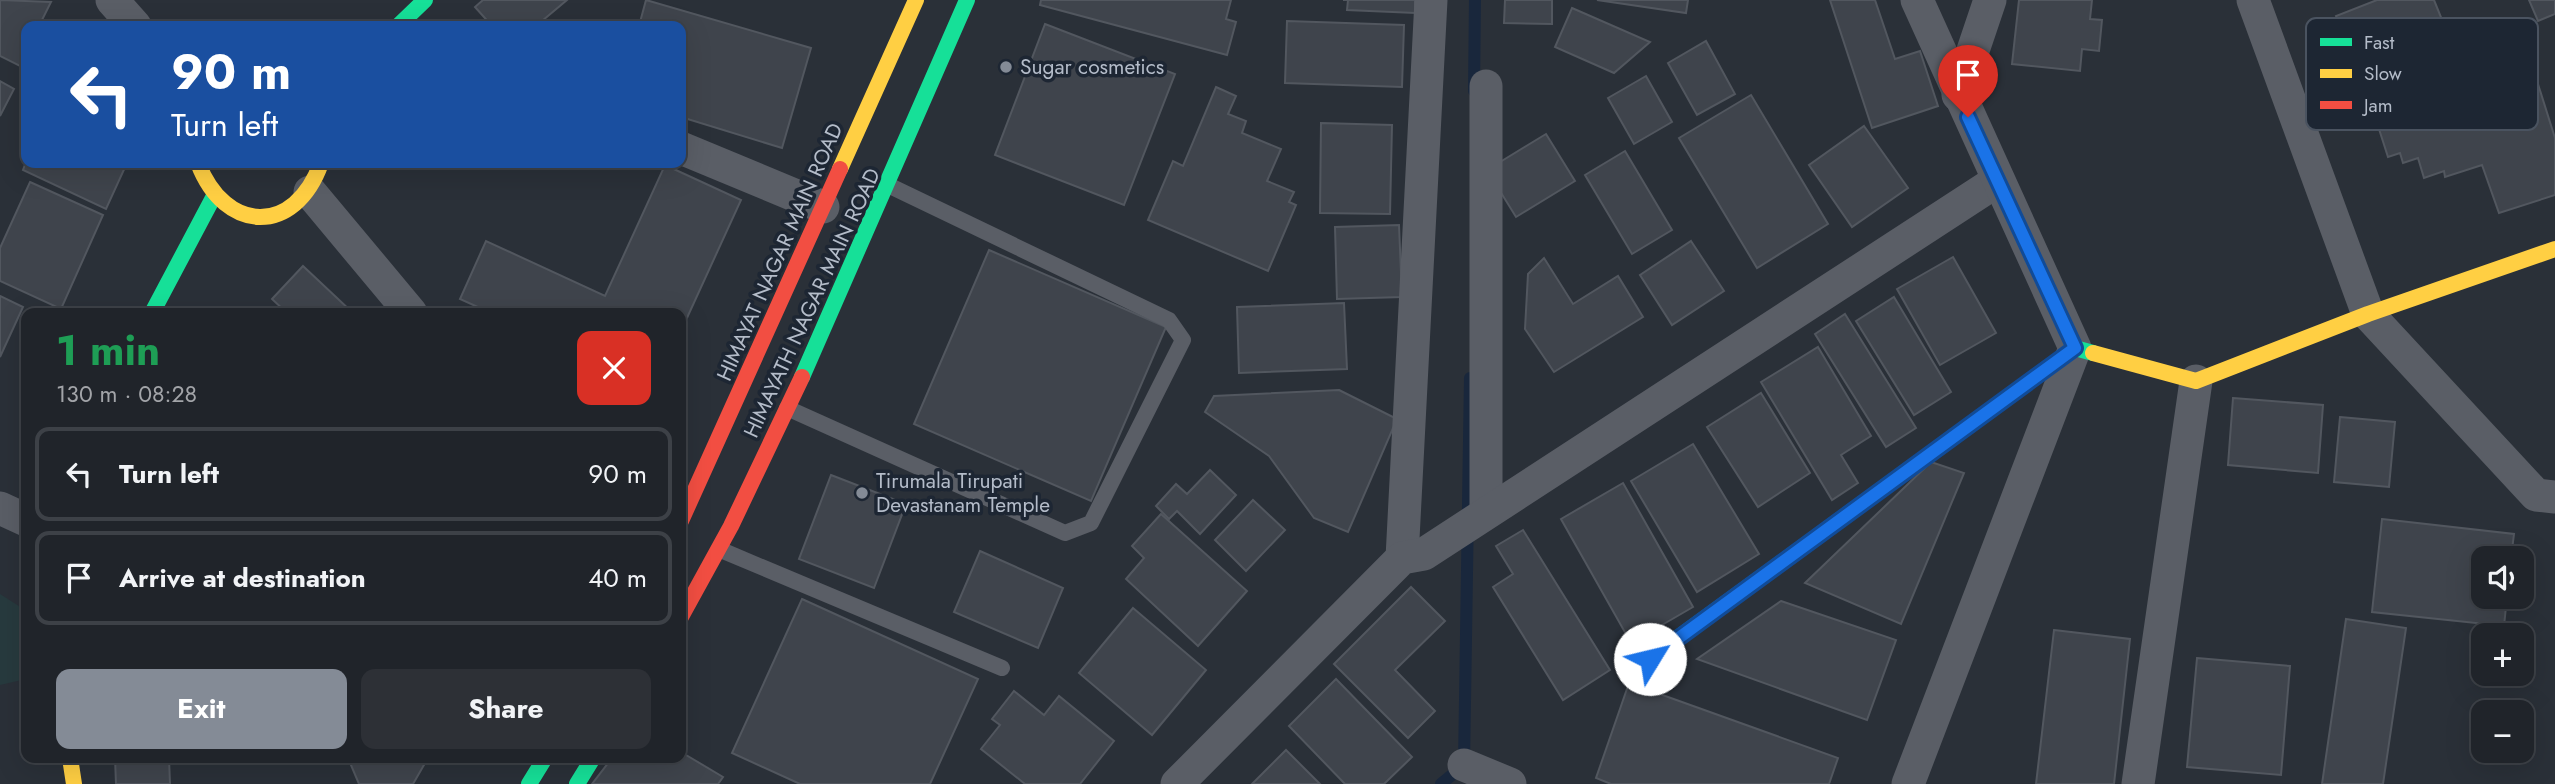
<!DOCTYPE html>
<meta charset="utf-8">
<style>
body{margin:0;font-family:Jost,sans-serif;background:#2d3036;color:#f1f3f6;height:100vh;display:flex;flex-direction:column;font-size:26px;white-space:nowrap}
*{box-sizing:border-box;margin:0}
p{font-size:23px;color:#a2a4a8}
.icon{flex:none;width:38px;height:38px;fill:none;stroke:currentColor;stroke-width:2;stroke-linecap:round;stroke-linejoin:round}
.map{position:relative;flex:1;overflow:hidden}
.side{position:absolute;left:21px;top:308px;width:665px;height:455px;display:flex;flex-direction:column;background:#20242a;border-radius:14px;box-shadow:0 7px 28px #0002,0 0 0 2px #3d4147}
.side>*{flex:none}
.top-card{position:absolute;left:21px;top:21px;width:665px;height:147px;border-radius:14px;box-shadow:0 7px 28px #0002,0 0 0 2px #3d4147;background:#1a4fa0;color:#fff;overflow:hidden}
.controls{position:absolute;left:2471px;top:546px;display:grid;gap:14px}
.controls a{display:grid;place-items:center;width:63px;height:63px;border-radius:14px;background:#20242a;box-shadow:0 7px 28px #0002,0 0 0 2px #3d4147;font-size:35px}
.pin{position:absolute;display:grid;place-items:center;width:60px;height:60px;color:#fff;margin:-72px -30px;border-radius:50% 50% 50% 0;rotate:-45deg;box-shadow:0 0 7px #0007}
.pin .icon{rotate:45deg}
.me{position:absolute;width:77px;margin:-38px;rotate:54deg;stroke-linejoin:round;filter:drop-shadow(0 0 5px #0008)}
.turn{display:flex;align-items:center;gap:24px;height:147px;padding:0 35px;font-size:32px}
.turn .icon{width:91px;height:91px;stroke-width:2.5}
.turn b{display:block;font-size:49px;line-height:60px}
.round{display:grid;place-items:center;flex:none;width:74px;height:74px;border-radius:14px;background:#2d3036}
.overview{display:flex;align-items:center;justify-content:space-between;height:119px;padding:0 35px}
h1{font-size:42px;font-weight:700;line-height:52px;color:#1e9e55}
.primary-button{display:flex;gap:14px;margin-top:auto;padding:14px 35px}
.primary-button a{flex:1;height:80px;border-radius:14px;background:#848b96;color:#fff;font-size:28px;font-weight:700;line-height:80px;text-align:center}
.primary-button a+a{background:#2d3036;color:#f1f3f6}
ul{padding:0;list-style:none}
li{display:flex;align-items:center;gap:21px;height:94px;margin:0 14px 10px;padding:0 21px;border:4px solid #3d4147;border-radius:14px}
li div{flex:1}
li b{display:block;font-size:26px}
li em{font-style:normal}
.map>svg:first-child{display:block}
.green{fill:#273a3e}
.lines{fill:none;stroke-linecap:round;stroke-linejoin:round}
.stream{stroke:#19273c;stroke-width:12}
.building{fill:#3f444c;stroke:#52575f;stroke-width:2}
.lane{stroke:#5a5e66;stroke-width:16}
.street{stroke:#5a5e66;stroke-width:33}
.fast{stroke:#16e098;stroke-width:16}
.slow{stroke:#ffcf43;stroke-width:16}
.jam{stroke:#f24e42;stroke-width:16}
.route-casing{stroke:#114b97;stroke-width:18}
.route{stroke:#1a73e8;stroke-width:12}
.poi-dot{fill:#848b96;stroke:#1d2633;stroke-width:2.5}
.labels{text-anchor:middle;stroke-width:7;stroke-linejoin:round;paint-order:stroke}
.poi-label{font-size:21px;fill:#b4bcc9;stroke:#1d2633;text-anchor:start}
.street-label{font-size:21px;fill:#b4bcc9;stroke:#1d2633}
.key{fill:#1d2633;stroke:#4a5360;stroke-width:2}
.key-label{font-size:19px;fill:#b4bcc9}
</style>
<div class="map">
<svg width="2555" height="784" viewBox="0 0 2555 784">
<rect width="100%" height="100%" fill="#2a3038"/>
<path class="green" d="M0,594L25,610L26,614V679L0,685Z"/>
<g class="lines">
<g class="stream">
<path d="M1474,91L1475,0"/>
<path d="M1441,784L1464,765L1470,378"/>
</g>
</g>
<g class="building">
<path d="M0,0L51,2L39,26H26V52L20,66L0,56Z"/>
<path d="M483,0H567L536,26H492L475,7Z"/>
<path d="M646,0L811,48L782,148L681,117V26H639Z"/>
<path d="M1041,0H1231L1226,19L1236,22L1227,55L1040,5Z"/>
<path d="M1343,0H1415V13L1347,10L1348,0Z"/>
<path d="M1505,0H1552V24L1504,23Z"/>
<path d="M1597,0H1688L1686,13Z"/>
<path d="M1830,0H1875L1895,59L1920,51L1938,106L1872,128Z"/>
<path d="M2019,0H2092L2090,19L2102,20L2099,51L2082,49L2080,71L2012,64Z"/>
<path d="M2377,0H2434L2451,42L2361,79L2336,16Z"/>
<path d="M2529,0H2555V14L2538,21Z"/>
<path d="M1572,8L1650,42L1614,73L1555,47Z"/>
<path d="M1287,21L1404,25L1402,87L1285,83Z"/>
<path d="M1045,24L1175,74L1124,205L995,155Z"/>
<path d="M1706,41L1735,94L1697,115L1668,63Z"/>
<path d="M2526,46L2555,138V195L2499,213L2482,165L2445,177L2444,171L2424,178L2418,158L2403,163L2400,153L2388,157L2369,98Z"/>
<path d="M1646,76L1672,122L1634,144L1608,98Z"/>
<path d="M0,81L14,89L0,116Z"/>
<path d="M1216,87L1236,96L1228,114L1246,121L1242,133L1281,149L1267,181L1294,192L1289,202L1296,205L1268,271L1148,220L1173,161L1183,166Z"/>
<path d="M1751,95L1828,224L1757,268L1679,138Z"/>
<path d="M1321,123L1392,125L1390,214L1320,213Z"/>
<path d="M1864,126L1908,188L1852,227L1809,165Z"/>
<path d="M1546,134L1575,181L1516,217L1487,170Z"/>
<path d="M1625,151L1672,230L1632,254L1585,175Z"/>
<path d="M26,162V163H127L106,209L23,170Z"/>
<path d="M665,165L741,200L681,331V313H491L460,299L486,241L605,296Z"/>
<path d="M30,182L103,215L61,309L0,281V248Z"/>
<path d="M1399,225L1402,297L1337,299L1335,227Z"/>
<path d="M1691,241L1724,291L1672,325L1640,275Z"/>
<path d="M989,250L1166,327L1091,501L914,424Z"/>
<path d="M1953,257L1996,333L1940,365L1897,289Z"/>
<path d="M1544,258L1573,304L1618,276L1643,317L1554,372L1525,329L1528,274Z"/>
<path d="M303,266L353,313H287L272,299Z"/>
<path d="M0,296L23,307L0,357Z"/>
<path d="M1894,297L1951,392L1914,415L1856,321Z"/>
<path d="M1344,303L1347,369L1239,373L1237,307Z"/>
<path d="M1845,314L1916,428L1886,447L1815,334Z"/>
<path d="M1818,347L1871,436L1841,455L1858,483L1832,500L1761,382Z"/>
<path d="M1339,390L1397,419L1348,532L1314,518L1269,456L1205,412L1214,396Z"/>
<path d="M1761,393L1810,473L1758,507L1707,427Z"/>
<path d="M2233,398L2323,405L2318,473L2228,465Z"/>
<path d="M2340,417L2395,422L2389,487L2334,482Z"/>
<path d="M1693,444L1759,554L1697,592L1631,481Z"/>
<path d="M1931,462L1964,473L1901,624L1805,583Z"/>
<path d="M1210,470L1236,495L1200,534L1177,511L1169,519L1156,506L1176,484L1187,494Z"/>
<path d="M831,475L906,504L874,588L799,559Z"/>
<path d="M1623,483L1693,607L1631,643L1561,519Z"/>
<path d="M1253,500L1285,530L1246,571L1215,540Z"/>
<path d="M1161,514L1247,591L1198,646L1126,579L1144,558L1132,546Z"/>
<path d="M2382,519L2514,534L2511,558H2483V597H2507L2504,626L2372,612Z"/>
<path d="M1523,530L1610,670L1563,700L1493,587L1513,574L1496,546Z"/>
<path d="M980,551L1063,588L1038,648L954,612Z"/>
<path d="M1411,587L1445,621L1395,670L1435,711L1408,738L1334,664Z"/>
<path d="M802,599L978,679L930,784H800L732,753Z"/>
<path d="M1781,601L1896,640L1867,720L1697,659Z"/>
<path d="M1133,608L1206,670L1152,735L1079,673Z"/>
<path d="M2346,619L2406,628L2383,784H2322Z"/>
<path d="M2054,630L2130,639L2114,784H2036Z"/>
<path d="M2197,658L2290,666L2281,775L2187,767Z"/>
<path d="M1336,679L1412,757L1384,784H1345L1289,726Z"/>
<path d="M1629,683L1838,758L1829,784H1611L1596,778Z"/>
<path d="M1014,691L1044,715L1059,696L1114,741L1080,784H1025L981,749L1000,725L992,719Z"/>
<path d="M1286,750L1320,784H1252Z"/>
<path d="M681,752L723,777L718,784H592L612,758H681Z"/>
<path d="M115,758H169L170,784H116Z"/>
<path d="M348,758H428L413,784H359Z"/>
</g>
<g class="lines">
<g class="lane">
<path d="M787,408L1065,533L1091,523L1183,340L1169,320L890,186"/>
<path d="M721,550L1002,668"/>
</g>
<g class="street">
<path d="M112,0L135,26"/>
<path d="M2253,0L2368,314L2536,495L2555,497"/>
<path d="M1958,95L1990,0"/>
<path d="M681,148L823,207"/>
<path d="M310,192L411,313"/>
<path d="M0,508L26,520"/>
<path d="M1486,512V86"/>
<path d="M1402,558L1431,0"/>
<path d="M1464,765L1510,784"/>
<path d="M1177,784L1402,558L1424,554L1997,181"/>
<path d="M1908,784L2075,348L1917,0"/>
<path d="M2138,784L2196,381"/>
</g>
<g class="fast">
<path d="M398,26L425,0"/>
<path d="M152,313L214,196"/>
<path d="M802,377L967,0"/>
<path d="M1649,659L2075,348L2093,353"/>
<path d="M529,784L545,758"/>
<path d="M577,784L593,758"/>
</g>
<g class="slow">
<path d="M198,163C225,234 295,236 321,163"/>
<path d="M840,169L916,0"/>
<path d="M2093,353L2196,381L2368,314L2555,249"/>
<path d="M70,758L74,784"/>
</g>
<g class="jam">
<path d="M681,521L840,169"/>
<path d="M681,617L731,526L802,377"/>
</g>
</g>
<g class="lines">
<defs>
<path id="route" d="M1650,659L2075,348L1968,117"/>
</defs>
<use href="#route" class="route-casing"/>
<use href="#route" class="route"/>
</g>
<g class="poi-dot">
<circle cx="1006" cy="67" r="7"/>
<circle cx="862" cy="493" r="7"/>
</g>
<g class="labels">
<g class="poi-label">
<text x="1020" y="74">Sugar cosmetics</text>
<text x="876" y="488">Tirumala Tirupati<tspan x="876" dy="24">Devastanam Temple</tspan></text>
</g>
<g class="street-label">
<text transform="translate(780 252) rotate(-66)" y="7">HIMAYAT NAGAR MAIN ROAD</text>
<text transform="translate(812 303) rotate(-65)" y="7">HIMAYATH NAGAR MAIN ROAD</text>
</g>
</g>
<rect x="2306" y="18" width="232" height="112" rx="10" class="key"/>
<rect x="2320" y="38" width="32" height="8" fill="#16e098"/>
<rect x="2320" y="69" width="32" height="9" fill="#ffcf43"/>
<rect x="2320" y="101" width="32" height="8" fill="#f24e42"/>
<g class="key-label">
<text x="2364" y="49">Fast</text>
<text x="2364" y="80">Slow</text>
<text x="2364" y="112">Jam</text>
</g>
</svg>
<div class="controls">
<a><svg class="icon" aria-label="sound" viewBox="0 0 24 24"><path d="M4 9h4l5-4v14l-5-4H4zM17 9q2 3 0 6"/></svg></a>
<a>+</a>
<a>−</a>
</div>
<div class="pin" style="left:1968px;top:117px;background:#d93025"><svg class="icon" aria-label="arrive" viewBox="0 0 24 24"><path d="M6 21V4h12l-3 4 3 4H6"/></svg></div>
<svg class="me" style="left:1650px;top:659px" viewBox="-20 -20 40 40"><circle r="19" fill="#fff"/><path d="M0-13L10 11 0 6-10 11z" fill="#1a73e8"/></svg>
<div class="top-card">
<div class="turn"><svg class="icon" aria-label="left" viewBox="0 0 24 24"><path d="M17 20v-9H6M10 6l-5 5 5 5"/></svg><div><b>90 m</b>Turn left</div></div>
</div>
<section class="side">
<div class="overview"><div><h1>1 min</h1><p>130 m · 08:28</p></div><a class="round" style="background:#d93025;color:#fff"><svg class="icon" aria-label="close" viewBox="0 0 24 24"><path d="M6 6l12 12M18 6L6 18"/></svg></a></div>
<ul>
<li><svg class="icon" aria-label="left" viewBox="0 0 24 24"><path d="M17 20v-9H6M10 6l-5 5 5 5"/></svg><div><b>Turn left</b></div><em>90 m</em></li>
<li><svg class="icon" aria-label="arrive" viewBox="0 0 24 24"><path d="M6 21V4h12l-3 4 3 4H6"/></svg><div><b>Arrive at destination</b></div><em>40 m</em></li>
</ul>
<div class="primary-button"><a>Exit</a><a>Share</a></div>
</section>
</div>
